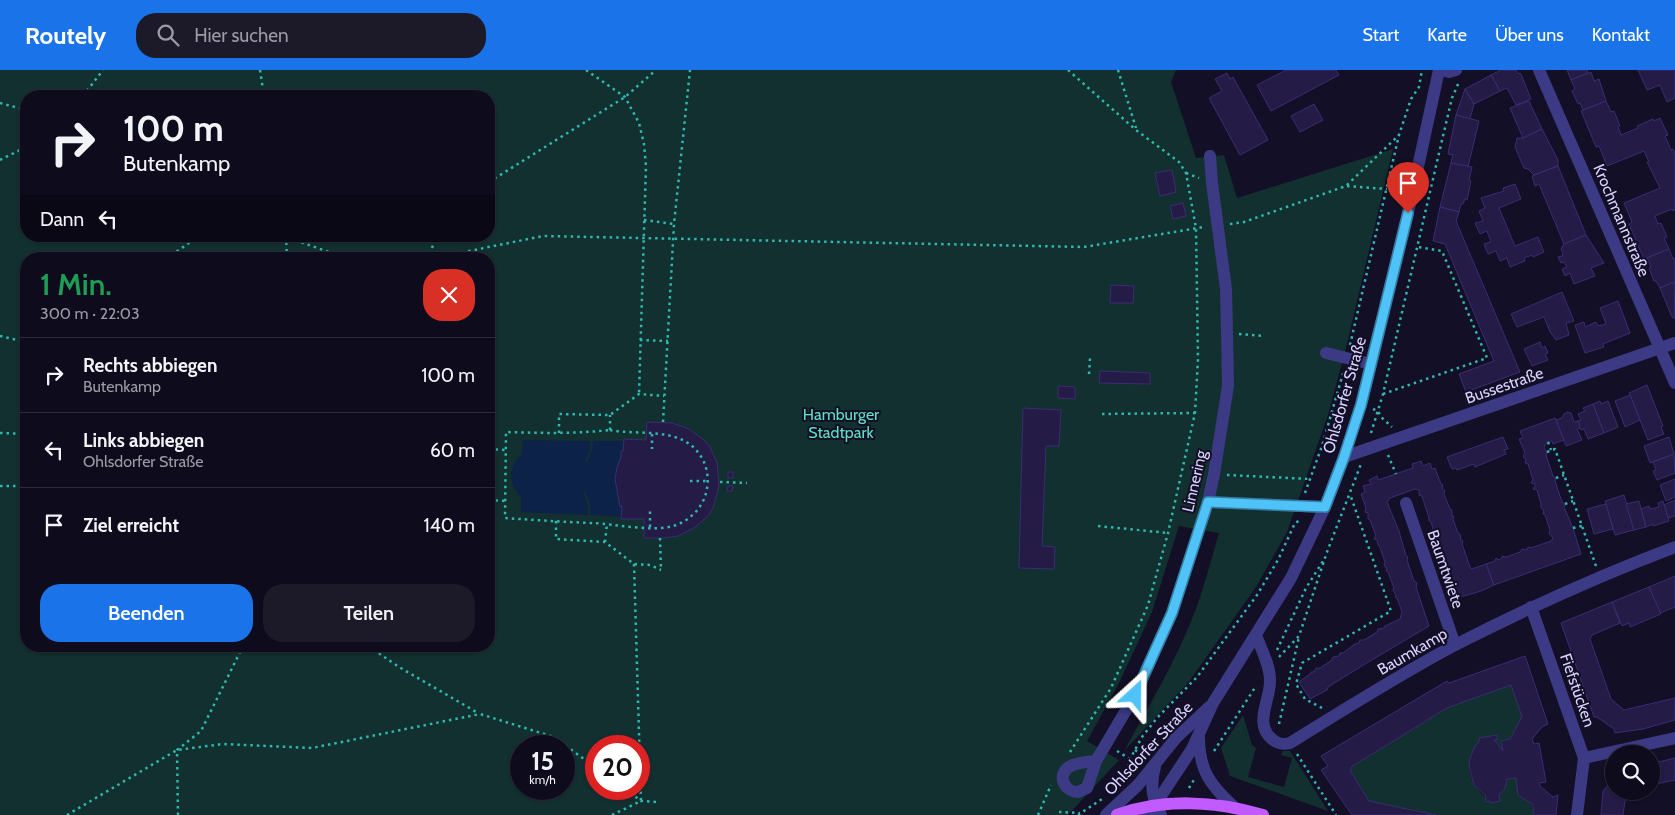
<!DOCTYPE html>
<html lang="de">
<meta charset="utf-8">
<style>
body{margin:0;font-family:Cabin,sans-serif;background:#1c1929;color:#f1f3f6;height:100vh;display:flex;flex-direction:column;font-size:19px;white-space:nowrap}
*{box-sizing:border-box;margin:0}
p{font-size:16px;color:#9b9ba3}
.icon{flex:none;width:28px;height:28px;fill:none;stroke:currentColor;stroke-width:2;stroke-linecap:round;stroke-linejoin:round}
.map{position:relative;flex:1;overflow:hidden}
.details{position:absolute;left:20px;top:182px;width:475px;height:400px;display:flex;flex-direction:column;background:#0e0b1c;border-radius:20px;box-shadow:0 1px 4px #0004,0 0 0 1px #2e2b3b}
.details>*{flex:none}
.guide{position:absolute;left:20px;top:20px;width:475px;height:152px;border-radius:20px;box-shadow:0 1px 4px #0004,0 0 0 1px #2e2b3b;background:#0e0b1c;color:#f1f3f6;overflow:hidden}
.tools{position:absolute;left:1605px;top:675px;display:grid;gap:10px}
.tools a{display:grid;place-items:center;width:55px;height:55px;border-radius:50%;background:#0e0b1c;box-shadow:0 1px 4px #0004,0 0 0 1px #2e2b3b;font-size:25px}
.speed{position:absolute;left:510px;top:665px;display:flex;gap:10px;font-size:25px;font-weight:700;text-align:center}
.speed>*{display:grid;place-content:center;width:65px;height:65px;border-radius:50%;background:#0e0b1c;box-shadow:0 1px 4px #0004,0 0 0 1px #2e2b3b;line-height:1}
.speed small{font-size:12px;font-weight:400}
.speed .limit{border:8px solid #d22;background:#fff;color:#111}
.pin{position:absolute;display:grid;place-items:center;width:42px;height:42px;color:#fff;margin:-51px -21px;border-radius:50% 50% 50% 0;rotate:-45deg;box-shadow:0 0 5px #0007}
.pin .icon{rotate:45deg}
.me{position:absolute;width:55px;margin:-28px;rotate:24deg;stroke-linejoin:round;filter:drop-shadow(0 0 4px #0008)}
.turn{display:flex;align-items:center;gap:18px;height:105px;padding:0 20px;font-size:22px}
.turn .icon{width:65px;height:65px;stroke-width:2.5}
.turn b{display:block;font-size:35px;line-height:42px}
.then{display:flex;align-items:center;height:48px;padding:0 20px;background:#0003;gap:10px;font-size:19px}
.round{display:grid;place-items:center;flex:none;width:52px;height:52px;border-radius:20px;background:#1c1929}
.headline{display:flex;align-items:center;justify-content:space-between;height:85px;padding:0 20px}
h1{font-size:30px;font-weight:600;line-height:38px;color:#1e9e55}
.action{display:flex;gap:10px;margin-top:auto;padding:10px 20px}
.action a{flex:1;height:58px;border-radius:20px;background:#1a73e8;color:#fff;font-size:20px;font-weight:600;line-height:58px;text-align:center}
.action a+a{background:#1c1929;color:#f1f3f6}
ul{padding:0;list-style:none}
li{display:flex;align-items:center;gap:15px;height:75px;padding:0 20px;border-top:1px solid #2e2b3b}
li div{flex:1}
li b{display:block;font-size:19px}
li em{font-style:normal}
header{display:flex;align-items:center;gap:30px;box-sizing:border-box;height:70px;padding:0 25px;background:#1a73e8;color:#fff}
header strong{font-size:24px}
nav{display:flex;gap:28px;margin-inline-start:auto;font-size:18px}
.search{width:350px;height:45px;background:#1c1929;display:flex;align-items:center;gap:12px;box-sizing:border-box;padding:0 18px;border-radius:20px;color:#9b9ba3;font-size:19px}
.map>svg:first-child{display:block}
.green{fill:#12302f;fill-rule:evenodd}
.water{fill:#0c2248}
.building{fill:#241b47;stroke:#3b2d73}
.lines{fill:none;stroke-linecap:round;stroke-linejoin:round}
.path{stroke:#2fb8b0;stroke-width:2.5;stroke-dasharray:2.5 4;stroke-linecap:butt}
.minor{stroke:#3d3a85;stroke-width:12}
.major{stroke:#c25bff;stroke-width:12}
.route-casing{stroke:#337fa1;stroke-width:12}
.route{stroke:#4fc3f7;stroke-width:9}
.labels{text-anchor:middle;stroke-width:4;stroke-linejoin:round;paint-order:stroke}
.street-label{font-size:16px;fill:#d9d4ff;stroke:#130f26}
.park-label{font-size:16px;fill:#5fe0c0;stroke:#130f26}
</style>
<header>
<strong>Routely</strong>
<div class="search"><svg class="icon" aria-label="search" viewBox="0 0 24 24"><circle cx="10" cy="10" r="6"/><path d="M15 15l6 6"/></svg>Hier suchen</div>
<nav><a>Start</a><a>Karte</a><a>Über uns</a><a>Kontakt</a></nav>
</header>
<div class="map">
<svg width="1675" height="745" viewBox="0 0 1675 745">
<rect width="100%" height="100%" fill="#130f26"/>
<g class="green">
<path d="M0,0H1176L1171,12L1196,88L1224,85L1237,128L1393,79L1345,282L1328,345L1287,462L1256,517L1188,613L1124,681C1148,637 1176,591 1194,544C1204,518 1211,490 1219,463L1179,456L1152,542L1119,613L1087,671L1119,690L1068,745H0ZM26,26H489V166H26ZM26,189H489V576H26ZM521,676H564V719H521ZM596,676H639V719H596Z"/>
<path d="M1511,615L1522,647L1510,669L1501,671L1503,681L1494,670L1497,669V665L1479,668V672C1468,684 1466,703 1475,716C1480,723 1485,724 1486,731H1490L1491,733L1500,731L1499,725L1505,718L1507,709L1516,708L1518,725C1527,731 1535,733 1533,745H1436L1369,731L1351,702V697L1447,638Z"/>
<path d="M1243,645L1252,675L1256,678L1248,707L1284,717L1292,688L1281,685L1283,681H1290L1328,741L1230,706L1221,678Z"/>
</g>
<path class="water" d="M523,370L590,371V380L585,391L587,392L592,380L593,371H624C623,384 616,395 616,408C615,418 620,427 620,436L622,437L621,447L590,445L591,436L585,421L583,422L588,436V445L521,442V428L513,416L511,403L514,393L522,384Z"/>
<g class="building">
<path d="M1286,0H1336L1339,5L1271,41L1257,15Z"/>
<path d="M1501,0H1516L1518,3L1521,4L1531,29L1516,35L1507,18L1500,21L1491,5Z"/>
<path d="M1567,0H1587L1588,3L1571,10Z"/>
<path d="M1638,0H1675V28L1667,32L1660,15L1647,20Z"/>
<path d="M1591,2L1594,11L1599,9L1606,31L1583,40L1580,33L1578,34L1572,21L1575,19L1571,10Z"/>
<path d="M1227,3L1230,9L1233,7L1268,70L1240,85L1209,28L1222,21L1215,9Z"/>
<path d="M1491,5L1500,21L1474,34L1465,19Z"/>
<path d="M1465,19L1474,34L1470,49L1456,45Z"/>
<path d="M1529,31L1542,59L1523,68L1510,38Z"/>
<path d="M1606,31L1611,42L1614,41L1620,56L1618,57L1621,65L1638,58L1637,56L1653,49L1654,51L1660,48L1668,65L1665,66L1671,80L1673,79L1675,83V139L1673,141L1672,139L1655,146L1658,154L1661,153L1667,167L1664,168L1669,179L1644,189L1629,154L1632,152L1624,133L1660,118L1647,92H1649L1644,81L1607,96L1599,76L1596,77L1581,41Z"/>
<path d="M1314,34L1323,50L1300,62L1291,46Z"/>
<path d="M1456,45L1479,51L1468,97L1451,93L1453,85L1448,84Z"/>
<path d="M1542,59L1558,90V96L1534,105L1528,99L1524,98L1515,77L1517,68H1523Z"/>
<path d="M1451,93L1472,97L1469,110L1471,111L1467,130L1465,129L1463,134H1461L1459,142L1440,137Z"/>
<path d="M1558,96L1586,165L1564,174L1539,114L1535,116L1532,106Z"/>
<path d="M1172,100L1176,122L1160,126L1155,103Z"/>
<path d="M1515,114L1521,129L1499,138L1515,176L1538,167L1544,182L1533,187L1532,185L1524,188L1525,191L1510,197L1507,188L1500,191L1496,181L1488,184L1484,174L1491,172L1487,161L1480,164L1475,153L1483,151L1479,141L1485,138L1481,128L1504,121L1503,118Z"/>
<path d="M1183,133L1186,146L1173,149L1170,136Z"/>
<path d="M1440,137L1459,142L1456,151L1520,302L1466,322L1459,304L1494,291L1445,174L1433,171Z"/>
<path d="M1586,165L1604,193L1591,198L1595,206L1574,214L1570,203L1565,206L1562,199L1567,197L1564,192L1561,193L1558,187L1562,186L1563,183L1561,179L1564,174Z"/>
<path d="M1669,179L1673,189L1675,188V212L1660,218L1656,211H1654L1649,198L1651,197L1647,188Z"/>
<path d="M1674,212L1675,215L1674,249L1672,247L1660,218Z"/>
<path d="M1111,215L1134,216L1133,233H1110Z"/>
<path d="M1562,222L1574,251L1566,253L1569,265L1556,270L1550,262L1544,247L1517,257L1511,244Z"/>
<path d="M1618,231L1630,263L1603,274L1604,277L1585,283L1575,255L1584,252L1585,257L1596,252L1598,256L1606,254L1600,238Z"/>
<path d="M1540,272L1542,278L1545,276L1548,283L1545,284L1548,290L1532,296L1524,279Z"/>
<path d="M1100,301L1150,303V314L1099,313Z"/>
<path d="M1647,315L1663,356L1661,357L1664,364L1648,370L1629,323Z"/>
<path d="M1058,316L1075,317V329L1058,328Z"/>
<path d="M1630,325L1640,350L1625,357L1615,331Z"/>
<path d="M1600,331L1601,334L1608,331L1618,357L1604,363L1593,334Z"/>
<path d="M1593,334L1604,363L1588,369L1584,359L1581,360L1580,358L1578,351L1581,350L1578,344L1585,341L1583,338Z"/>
<path d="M1023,338L1061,340L1059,376H1046L1042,476L1055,477L1054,499L1019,498Z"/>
<path d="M1567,342L1571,343L1574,352L1578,351L1580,358L1577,359L1582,370L1566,376L1556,350L1562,348L1564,344Z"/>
<path d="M1555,348L1564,370L1553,374L1552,371L1548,372L1546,373L1544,378L1547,382L1546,385L1553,406L1556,408L1555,411L1562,432L1565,434L1564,437L1573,458L1581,484L1494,515L1486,494L1495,491L1496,488L1499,490L1502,488V486L1506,487L1520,482L1522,479L1527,480L1528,477L1531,478L1551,471L1553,468L1549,463L1550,460L1545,445L1543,444L1544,441L1541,438V434L1537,420L1533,419L1535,416V414L1531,413L1533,410L1528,394L1525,393L1526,389L1523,387L1525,383L1519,369L1523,368L1520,361Z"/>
<path d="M647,352L672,353L689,359L704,370L710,377L717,393L719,416L713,438L708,446L694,458L678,466L663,468H644V449H621L622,436L620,437L615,409L617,397L621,387V381H623L624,369L646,370Z"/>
<path d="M1503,367L1508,379L1504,380L1506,384L1475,397L1474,394L1457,400L1456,398L1452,399L1447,387Z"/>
<path d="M1669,367L1674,384L1650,393L1644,376Z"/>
<path d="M1674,384L1675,403L1657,410L1653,401L1656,400L1653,392Z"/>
<path d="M1421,391L1423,396L1430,393L1432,399L1435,398L1441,414L1443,415L1442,418L1445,421L1444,424L1450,439L1452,440V446H1454L1453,449L1458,463L1461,465L1460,469L1463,471L1462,474L1470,497L1472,499L1486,494L1494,515L1481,521L1457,528L1440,479L1438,476L1431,452L1429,451V448L1422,426L1419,425V420L1415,419L1390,428L1387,432L1399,461L1406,486L1408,487L1407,490L1414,511L1417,513L1416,517L1429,556L1370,591L1328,617L1327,620L1310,629L1299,612L1310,604L1311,602H1314L1316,598H1320L1332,590L1333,587L1339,586L1340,583H1343L1355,574L1359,573L1360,570H1364L1377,562L1378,559L1384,558L1385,556L1400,549L1402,542L1397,528L1395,527L1396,525L1393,520L1394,518L1388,502L1386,501L1387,499L1384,495L1385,492L1380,477L1378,475L1377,470L1374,469L1376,466L1370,450L1368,449V443L1365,442L1366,438L1361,424L1365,422L1363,416L1371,414L1369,410L1377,406L1378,410L1413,398L1412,394Z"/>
<rect x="728" y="402" width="5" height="6"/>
<path d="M1675,409V427L1666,431L1660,415Z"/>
<path d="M728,416H733L732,421H727Z"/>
<path d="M1624,425L1634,460L1615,465L1605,431Z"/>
<path d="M1675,430V446L1668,448L1664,435Z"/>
<path d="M1639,431L1646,457L1634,460L1626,434Z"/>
<path d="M1663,431L1669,451L1653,456V454L1646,457L1641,439L1649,436L1650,439L1659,437L1658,433Z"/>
<path d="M1606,434L1613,459L1594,464L1587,439Z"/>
<path d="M1675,506V537L1660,543L1649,517Z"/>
<path d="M1649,517L1661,544L1630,557L1629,553L1622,556L1612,532Z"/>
<path d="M1612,532L1620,553L1592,565L1590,569L1611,629L1624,640L1675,628V650L1643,659L1615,663L1614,659L1597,647H1594L1561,553Z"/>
<path d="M1525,586L1548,654L1542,657L1532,669L1534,674L1539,673L1546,712L1539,713L1540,716L1553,727L1558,725L1556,745H1533L1534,739L1532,734L1518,725L1516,708L1507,709L1505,718L1499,725L1500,731L1491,733L1490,731L1486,732L1485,725L1474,715L1472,708L1469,695L1470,688L1475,676L1479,672V668L1497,665V670H1494L1503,681L1501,671L1510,669L1522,647L1511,615L1447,638L1351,697V702L1369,731L1436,745H1352L1321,700L1328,696L1321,686L1447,611L1449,613Z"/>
<path d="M1675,688V710L1651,715V694Z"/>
<path d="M1614,708V721H1633L1625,731L1623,745H1601L1603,721Z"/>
</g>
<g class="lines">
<g class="path">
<path d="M260,0L264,26"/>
<path d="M586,0L625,27L639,53L644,74L646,96L639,324"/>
<path d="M1068,0L1136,60L1179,92L1186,103L1196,158L1198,289L1195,343L1168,463L1148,535L1111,618L1070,682"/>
<path d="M1118,0L1136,58"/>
<path d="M83,26L103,0"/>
<path d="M0,33L26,40"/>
<path d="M0,90L26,77"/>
<path d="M1186,103L1199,108"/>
<path d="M489,112L625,27L656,0"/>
<path d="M1347,116L1387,119"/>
<path d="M644,150L674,154"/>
<path d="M1230,154L1244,152L1346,116L1399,65"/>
<path d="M283,166L329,182L409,189"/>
<path d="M286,166L287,189"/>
<path d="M166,189L199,166"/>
<path d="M425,189L439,166"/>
<path d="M430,189L543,166L1084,177L1204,157"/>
<path d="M1239,264L1265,266"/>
<path d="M0,266L26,272"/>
<path d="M640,270L668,271"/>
<path d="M1350,275L1399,65L1411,29L1419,17L1422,0"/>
<path d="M1089,304L1090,288"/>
<path d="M1383,324L1487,288L1442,181L1418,177"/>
<path d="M1337,328L1348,332"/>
<path d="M1373,339L1378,341L1381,347L1392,357"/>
<path d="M1102,344L1195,343"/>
<path d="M663,352L674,154L690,0"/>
<path d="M610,360C641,366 685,355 703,390C708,400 709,412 706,423C702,439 688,452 673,456C651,462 615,454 593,453C563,452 534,450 505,448L506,362C541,363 575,364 610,360Z"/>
<path d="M610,360V345"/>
<path d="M0,363L26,364"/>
<path d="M559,363V344L610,345L639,324L664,326"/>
<path d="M1371,363L1383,324L1443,66L1452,28L1459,12"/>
<path d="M652,364V379"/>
<path d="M1548,372L1551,380"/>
<path d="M489,379L506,380"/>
<path d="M1547,382L1555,379L1596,496"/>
<path d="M1388,385L1396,404"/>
<path d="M1227,405L1310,409"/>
<path d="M1556,408L1564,405"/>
<path d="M690,411H708"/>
<path d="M720,412L747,413"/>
<path d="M0,416H26"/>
<path d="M1305,423L1322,376L1344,300"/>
<path d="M489,430L505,431"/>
<path d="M1565,434L1573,431"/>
<path d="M556,451V469L605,472L634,494L650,495L661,500"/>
<path d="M1098,456L1168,463"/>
<path d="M650,457V441"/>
<path d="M1573,458L1582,456"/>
<path d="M660,468L661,500"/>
<path d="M605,472L607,454"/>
<path d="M634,494L641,731"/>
<path d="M368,576L399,597L478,643"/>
<path d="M1277,580L1306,518L1323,491"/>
<path d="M1279,587L1299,566L1327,482L1361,394"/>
<path d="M1322,638L1305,629L1296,614L1302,593L1391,541L1350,424"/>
<path d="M1279,654L1299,567"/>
<path d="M1135,680L1142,685"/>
<path d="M1117,681L1130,689"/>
<path d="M1214,681L1256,616"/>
<path d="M1297,684L1336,745"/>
<path d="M1118,713L1127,701L1130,689L1142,667L1157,648L1197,607L1257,525L1278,490L1295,453L1301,450"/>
<path d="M1189,718L1195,708"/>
<path d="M625,719L641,731L658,732"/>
<path d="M1059,742L1080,743"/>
<path d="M67,745L177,680L223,674L312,678L480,644L554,667L596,698"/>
<path d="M178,745L177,680L201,661L243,576"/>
<path d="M612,745L641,731"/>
<path d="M1038,745L1051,715"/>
<path d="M1078,745L1102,729"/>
</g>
<g class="minor">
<path d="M1440,0L1449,2L1456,0"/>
<path d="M1539,0L1675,313"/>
<path d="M1326,283L1371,294"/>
<path d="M1344,387L1675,273"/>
<path d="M1208,432L1325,437"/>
<path d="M1406,433L1455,575"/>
<path d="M1531,537L1584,688L1577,745"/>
<path d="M1256,565C1261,579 1270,595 1270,610C1271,629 1253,654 1272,669C1278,674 1283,675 1290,673C1345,639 1400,604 1457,574C1528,538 1600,505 1675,477"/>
<path d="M1199,667C1199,700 1210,715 1234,737"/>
<path d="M1584,688L1675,668"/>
<path d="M1096,691C1088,692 1076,692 1069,697C1056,706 1065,722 1078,722L1087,718L1096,691L1135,625L1172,543L1208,432L1214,404L1228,316L1227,263L1226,219L1212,113L1210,86"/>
<path d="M1155,697C1150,715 1152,729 1161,745"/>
<path d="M1106,745L1138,715L1176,668L1209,637"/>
<path d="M1146,745L1155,735L1192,679L1213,633L1291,508L1325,437L1344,387L1362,331L1408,143L1439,0"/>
</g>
<path class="major" d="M1117,745C1163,728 1216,731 1263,745"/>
</g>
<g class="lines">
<defs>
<path id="route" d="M1135,625L1172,543L1208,432L1325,437L1344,387L1361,335L1408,143"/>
</defs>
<use href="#route" class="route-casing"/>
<use href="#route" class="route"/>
</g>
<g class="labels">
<g class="street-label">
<text transform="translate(1622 150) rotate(67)" y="6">Krochmannstraße</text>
<text transform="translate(1504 315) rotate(-19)" y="6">Bussestraße</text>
<text transform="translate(1344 325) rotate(-74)" y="6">Ohlsdorfer Straße</text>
<text transform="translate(1194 411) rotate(-77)" y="6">Linnering</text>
<text transform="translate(1446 499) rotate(71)" y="6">Baumtwiete</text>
<text transform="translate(1412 581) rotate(-30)" y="6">Baumkamp</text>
<text transform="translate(1578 620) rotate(71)" y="6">Fiefstücken</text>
<text transform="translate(1148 678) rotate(-47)" y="6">Ohlsdorfer Straße</text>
</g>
<g class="park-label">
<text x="841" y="350">Hamburger<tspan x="841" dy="18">Stadtpark</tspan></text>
</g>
</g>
</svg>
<div class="tools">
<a><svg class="icon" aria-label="search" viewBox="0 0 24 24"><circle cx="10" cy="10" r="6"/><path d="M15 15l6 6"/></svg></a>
</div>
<div class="speed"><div>15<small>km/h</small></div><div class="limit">20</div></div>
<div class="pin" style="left:1408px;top:143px;background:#d93025"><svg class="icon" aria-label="arrive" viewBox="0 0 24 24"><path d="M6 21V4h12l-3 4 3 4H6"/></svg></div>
<svg class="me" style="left:1135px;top:625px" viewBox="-20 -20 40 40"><path d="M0-17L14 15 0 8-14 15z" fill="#4fc3f7" stroke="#fff" stroke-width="4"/></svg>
<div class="guide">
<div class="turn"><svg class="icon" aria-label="right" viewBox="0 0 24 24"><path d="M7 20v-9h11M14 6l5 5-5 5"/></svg><div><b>100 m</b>Butenkamp</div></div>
<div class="then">Dann<svg class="icon" aria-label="left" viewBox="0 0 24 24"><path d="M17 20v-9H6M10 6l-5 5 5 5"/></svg></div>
</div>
<section class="details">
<div class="headline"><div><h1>1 Min.</h1><p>300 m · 22:03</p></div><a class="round" style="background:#d93025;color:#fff"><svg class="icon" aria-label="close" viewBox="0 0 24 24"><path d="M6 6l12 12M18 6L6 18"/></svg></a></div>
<ul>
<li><svg class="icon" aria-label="right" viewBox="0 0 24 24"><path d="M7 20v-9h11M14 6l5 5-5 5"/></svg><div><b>Rechts abbiegen</b><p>Butenkamp</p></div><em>100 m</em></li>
<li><svg class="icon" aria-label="left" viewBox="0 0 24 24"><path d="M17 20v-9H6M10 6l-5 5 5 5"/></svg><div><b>Links abbiegen</b><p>Ohlsdorfer Straße</p></div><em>60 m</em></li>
<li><svg class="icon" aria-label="arrive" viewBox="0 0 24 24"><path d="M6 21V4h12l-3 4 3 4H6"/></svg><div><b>Ziel erreicht</b></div><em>140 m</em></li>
</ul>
<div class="action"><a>Beenden</a><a>Teilen</a></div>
</section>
</div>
